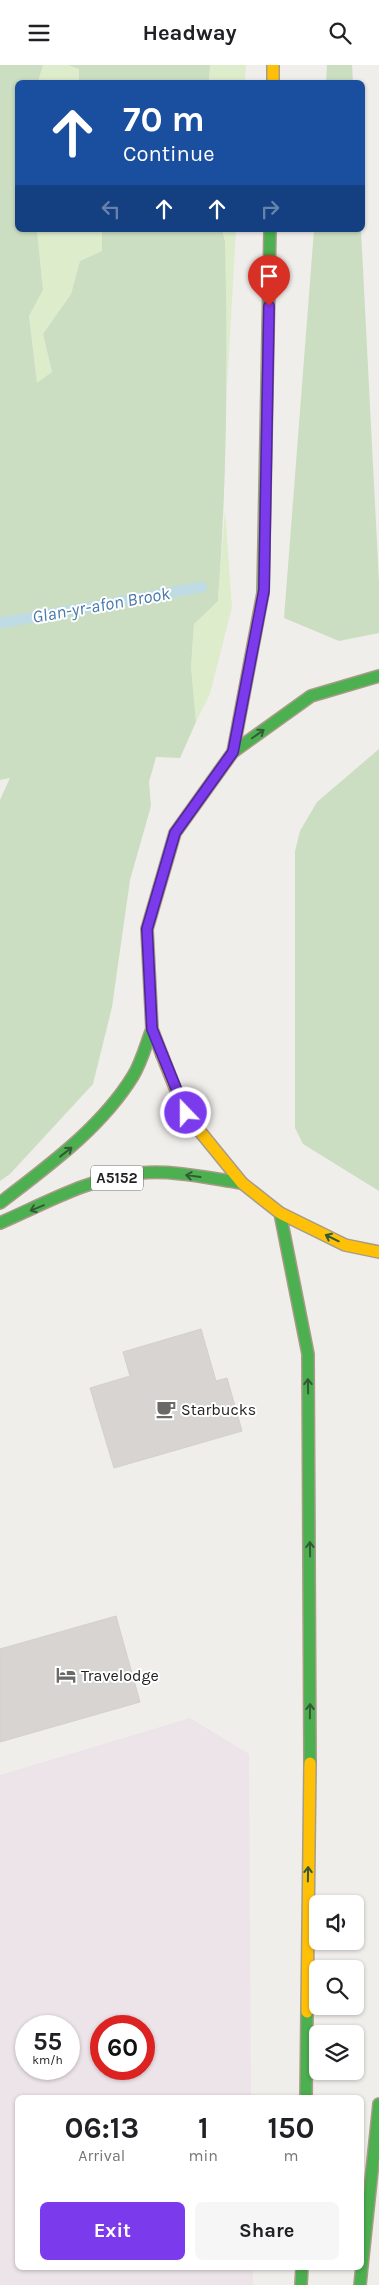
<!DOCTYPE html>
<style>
body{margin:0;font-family:Karla,sans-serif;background:#f6f6f6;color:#202124;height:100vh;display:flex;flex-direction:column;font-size:19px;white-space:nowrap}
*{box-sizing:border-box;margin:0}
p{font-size:16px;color:#757577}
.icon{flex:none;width:28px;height:28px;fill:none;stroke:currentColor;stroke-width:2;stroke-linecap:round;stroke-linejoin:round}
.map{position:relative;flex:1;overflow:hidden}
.drawer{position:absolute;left:15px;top:2030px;width:349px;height:175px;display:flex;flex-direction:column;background:#fff;border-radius:8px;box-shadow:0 1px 4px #0004}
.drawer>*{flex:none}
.guide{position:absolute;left:15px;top:15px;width:350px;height:152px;border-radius:8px;box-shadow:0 1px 4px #0004;background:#1a4fa0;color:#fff;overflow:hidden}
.controls{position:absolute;left:309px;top:1830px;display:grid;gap:10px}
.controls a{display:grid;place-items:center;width:55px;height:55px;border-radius:8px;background:#fff;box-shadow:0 1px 4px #0004;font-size:25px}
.speed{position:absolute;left:15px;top:1950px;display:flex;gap:10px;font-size:25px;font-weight:700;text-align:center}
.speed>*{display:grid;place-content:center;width:65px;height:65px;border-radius:50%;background:#fff;box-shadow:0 1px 4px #0004;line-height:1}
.speed small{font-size:12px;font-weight:400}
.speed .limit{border:8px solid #d22;background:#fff;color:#111}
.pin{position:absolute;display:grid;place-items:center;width:42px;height:42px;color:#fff;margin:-51px -21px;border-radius:50% 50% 50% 0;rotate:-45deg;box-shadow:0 0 5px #0007}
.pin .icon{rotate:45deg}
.me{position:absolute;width:55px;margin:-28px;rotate:338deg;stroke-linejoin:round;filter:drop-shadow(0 0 4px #0008)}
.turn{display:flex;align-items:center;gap:18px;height:105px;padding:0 25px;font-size:22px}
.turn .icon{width:65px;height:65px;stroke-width:2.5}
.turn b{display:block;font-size:35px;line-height:42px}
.lanes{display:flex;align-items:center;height:48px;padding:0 25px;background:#0003;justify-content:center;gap:25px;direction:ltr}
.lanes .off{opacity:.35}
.eta{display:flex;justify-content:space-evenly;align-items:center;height:85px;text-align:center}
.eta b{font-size:30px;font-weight:700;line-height:35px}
.action{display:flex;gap:10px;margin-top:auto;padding:10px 25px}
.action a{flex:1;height:58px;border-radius:8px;background:#7c3aed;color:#fff;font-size:20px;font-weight:700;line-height:58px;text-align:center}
.action a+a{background:#f6f6f6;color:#202124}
header{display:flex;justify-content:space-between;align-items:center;height:65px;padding:0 25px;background:#fff;font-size:22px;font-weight:700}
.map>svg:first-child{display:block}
.industrial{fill:#ede4e9;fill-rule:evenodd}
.grass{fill:#ddeccb}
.forest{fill:#cbdec1}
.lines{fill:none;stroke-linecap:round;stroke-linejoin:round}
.stream{stroke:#bfdbe3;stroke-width:11}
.building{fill:#d7d4d2;stroke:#d3d0cc}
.fast-casing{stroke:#a79c86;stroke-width:14}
.slow-casing{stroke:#a79c86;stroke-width:14}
.fast{stroke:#4caf50;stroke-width:11}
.slow{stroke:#ffc107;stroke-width:11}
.oneway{stroke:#335a34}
.route-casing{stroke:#51269a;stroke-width:12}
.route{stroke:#7c3aed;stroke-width:9}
.labels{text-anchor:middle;stroke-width:4;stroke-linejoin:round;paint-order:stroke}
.shield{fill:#fff;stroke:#646464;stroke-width:1}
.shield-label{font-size:15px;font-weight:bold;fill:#222}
.poi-label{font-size:16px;fill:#222;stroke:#fff;text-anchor:start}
.water-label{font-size:18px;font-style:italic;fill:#4a7aab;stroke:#fff}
</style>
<header><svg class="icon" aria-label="menu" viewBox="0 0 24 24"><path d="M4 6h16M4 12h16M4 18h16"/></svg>Headway<svg class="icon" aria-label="search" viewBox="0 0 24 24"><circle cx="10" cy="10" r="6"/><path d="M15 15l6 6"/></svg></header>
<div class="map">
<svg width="379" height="2220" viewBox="0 0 379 2220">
<rect width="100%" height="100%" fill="#f0eeeb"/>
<path class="industrial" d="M190,1653L249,1689L251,2032H18V2202L253,2203V2220H0V1710ZM26,1961H69V2004H26ZM101,1961H144V2004H101Z"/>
<g class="grass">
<path d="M43,0H68L80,4L79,17L38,18Z"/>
<path d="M210,0H246L245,17L209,18Z"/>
<path d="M37,165H102V186L80,196L71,229L43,269L52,307L37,319L29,251L43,225Z"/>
<path d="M222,165H236L227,324L225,176Z"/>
<path d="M225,444L232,542L210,629L196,657L191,602L194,559L218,536Z"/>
</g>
<g class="forest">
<path d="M0,0H43L38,17L18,18V165H37L43,225L29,251L37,318L52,307L43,269L71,229L80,196L102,186V165H222L225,176C228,296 227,416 218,536L194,559L191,602L196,657L180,693L156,692L149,717L151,741L130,815L112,942L93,1019L10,1109L0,1116V735L10,713L0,715Z"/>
<path d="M68,0H210L209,17H79V4Z"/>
<path d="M327,0H352L353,17H326Z"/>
<path d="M314,165H361L379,517V568L339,576L284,553Z"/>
<path d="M379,684V1126L303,1079L295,1063V786L300,766L317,737Z"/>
</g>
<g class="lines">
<path class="stream" d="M0,558L202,522"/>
</g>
<g class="building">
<path d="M201,1264L216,1316L227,1313L242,1366L114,1403L90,1323L130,1311L123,1287Z"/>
<path d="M116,1551L140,1637L0,1677V1584Z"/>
</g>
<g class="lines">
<defs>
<g id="fast">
<path d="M263,528L270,165"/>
<path d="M162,990L152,964L147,864L175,768L233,687L311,631L379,611"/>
<path d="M0,1138C48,1101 101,1063 133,1011C142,996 146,979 152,964"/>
<path d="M280,1148L308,1289L310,1698"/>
<path d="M0,1158C44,1139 91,1112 140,1108C174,1105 208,1113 242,1118"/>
<path d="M306,2032L307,1947"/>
<path d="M301,2220L302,2202"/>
<path d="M360,2220L379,2039"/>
</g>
<g id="slow">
<path d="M273,0V18"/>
<path d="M233,687L263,528"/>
<path d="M162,990L185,1048L242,1118L280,1148L345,1180L379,1187"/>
<path d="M307,1947L310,1698"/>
</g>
</defs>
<use href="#fast" class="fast-casing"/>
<use href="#slow" class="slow-casing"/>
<use href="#fast" class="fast"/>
<use href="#slow" class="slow"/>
</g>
<defs><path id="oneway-shaft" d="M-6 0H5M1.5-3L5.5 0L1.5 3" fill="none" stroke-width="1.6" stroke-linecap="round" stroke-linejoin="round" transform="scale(1.25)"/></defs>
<g class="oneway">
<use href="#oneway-shaft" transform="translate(258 669) rotate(-35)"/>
<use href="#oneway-shaft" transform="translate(66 1087) rotate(-38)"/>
<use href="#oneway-shaft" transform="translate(193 1111) rotate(-172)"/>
<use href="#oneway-shaft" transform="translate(37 1143) rotate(158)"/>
<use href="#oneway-shaft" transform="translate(332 1173) rotate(-154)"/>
<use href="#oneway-shaft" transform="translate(308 1321) rotate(-91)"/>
<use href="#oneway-shaft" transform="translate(310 1484) rotate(-91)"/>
<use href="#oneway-shaft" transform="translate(310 1646) rotate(-89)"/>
<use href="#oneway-shaft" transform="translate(308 1809) rotate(-89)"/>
</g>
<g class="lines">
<defs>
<path id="route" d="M186,1048L152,964L147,864L175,768L233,687L264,525L269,241"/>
</defs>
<use href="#route" class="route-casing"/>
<use href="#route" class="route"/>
</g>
<defs>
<symbol id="cafe-bare" viewBox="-9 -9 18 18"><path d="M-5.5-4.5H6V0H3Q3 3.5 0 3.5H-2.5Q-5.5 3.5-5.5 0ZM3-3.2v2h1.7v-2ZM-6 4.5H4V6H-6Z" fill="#6a6968" stroke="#fff" stroke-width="2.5" paint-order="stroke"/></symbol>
<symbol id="hotel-bare" viewBox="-9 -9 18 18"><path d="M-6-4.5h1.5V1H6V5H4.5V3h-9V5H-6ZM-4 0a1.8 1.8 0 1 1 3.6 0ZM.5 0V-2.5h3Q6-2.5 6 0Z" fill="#6a6968" stroke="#fff" stroke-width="2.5" paint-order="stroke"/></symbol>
</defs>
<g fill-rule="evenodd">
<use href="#cafe-bare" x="152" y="1330" width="28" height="28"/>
<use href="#hotel-bare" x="52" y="1596" width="28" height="28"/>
</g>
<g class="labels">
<rect class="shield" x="91" y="1100.5" width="52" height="25" rx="4"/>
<g class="shield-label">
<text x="117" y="1118">A5152</text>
</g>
<g class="poi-label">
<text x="181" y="1350">Starbucks</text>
<text x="81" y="1616">Travelodge</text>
</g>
<g class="water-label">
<text transform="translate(101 540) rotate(-10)" y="6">Glan-yr-afon Brook</text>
</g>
</g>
</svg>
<div class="controls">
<a><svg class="icon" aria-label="sound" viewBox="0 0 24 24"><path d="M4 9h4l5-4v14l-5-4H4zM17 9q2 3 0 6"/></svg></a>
<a><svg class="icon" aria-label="search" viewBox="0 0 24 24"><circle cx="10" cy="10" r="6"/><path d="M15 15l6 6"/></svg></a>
<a><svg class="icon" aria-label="layers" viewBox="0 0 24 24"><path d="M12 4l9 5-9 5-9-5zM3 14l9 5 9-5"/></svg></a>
</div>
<div class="speed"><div>55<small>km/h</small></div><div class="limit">60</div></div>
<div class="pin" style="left:269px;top:241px;background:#d93025"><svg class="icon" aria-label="arrive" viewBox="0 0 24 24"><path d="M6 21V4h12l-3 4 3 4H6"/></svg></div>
<svg class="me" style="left:186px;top:1048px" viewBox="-20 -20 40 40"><circle r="17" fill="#7c3aed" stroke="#fff" stroke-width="3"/><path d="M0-11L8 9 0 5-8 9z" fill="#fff"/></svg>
<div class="guide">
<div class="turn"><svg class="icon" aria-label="ahead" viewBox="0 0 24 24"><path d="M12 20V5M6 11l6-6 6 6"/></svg><div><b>70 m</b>Continue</div></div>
<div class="lanes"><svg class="icon off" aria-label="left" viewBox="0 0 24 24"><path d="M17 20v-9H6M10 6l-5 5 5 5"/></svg><svg class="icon" aria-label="ahead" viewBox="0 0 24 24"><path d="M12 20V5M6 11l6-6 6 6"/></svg><svg class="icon" aria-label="ahead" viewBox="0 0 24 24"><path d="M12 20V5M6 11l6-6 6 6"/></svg><svg class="icon off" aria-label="right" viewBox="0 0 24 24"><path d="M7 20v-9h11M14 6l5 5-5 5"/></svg></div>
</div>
<section class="drawer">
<div class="eta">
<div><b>06:13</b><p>Arrival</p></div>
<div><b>1</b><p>min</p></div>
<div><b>150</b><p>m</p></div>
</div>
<div class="action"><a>Exit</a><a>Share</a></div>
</section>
</div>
